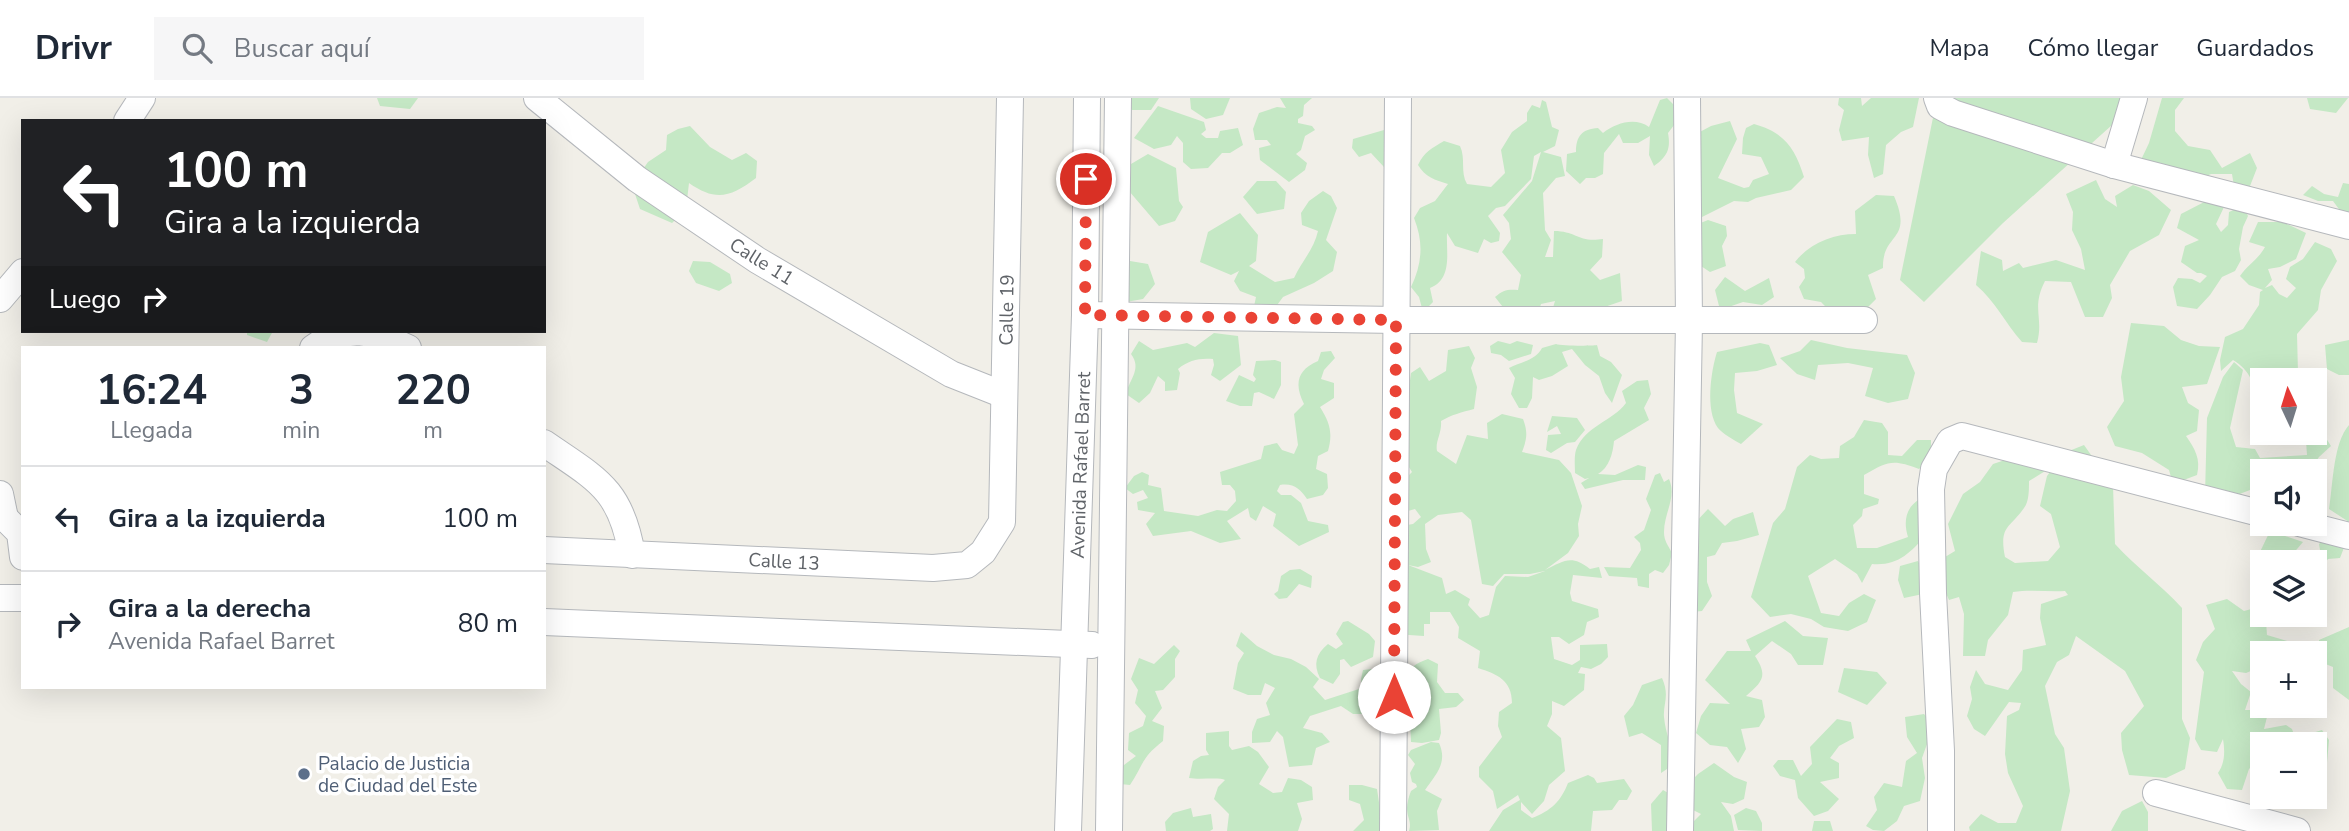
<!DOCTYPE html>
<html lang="es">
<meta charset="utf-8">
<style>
body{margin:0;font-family:"Nunito Sans",sans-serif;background:#f6f6f7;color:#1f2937;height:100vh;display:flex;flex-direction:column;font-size:26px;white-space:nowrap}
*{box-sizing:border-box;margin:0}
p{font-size:23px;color:#747a83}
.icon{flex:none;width:38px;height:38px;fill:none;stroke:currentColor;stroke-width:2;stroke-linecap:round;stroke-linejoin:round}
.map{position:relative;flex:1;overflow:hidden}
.drawer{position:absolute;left:21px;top:248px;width:525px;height:343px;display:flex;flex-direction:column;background:#fff;border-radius:0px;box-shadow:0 7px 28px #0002}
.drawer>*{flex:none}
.banner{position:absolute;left:21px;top:21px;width:525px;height:214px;border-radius:0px;box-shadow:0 7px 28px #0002;background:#202124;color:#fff;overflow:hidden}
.needle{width:46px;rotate:356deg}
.fabs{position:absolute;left:2250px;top:270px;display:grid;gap:14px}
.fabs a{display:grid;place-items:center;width:77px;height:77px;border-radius:0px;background:#fff;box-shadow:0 7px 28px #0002;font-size:35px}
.pin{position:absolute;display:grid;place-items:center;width:60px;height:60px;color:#fff;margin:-30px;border:4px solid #fff;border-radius:50%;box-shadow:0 2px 7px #0007}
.me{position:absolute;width:77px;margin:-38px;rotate:0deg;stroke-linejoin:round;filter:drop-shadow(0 0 5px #0008)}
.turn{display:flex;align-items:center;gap:24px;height:147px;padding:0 28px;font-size:32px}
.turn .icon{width:91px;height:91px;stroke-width:2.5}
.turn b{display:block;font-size:49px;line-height:60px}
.then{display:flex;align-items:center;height:66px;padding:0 28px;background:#0003;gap:14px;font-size:26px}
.eta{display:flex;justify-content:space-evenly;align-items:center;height:119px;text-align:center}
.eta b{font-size:42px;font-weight:700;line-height:49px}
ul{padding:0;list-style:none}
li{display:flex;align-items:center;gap:21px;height:105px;padding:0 28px;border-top:2px solid #e0e1e3}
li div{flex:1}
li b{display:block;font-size:26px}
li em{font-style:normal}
header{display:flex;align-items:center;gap:42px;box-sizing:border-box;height:98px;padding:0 35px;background:#fff;border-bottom:2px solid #e0e1e3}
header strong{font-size:33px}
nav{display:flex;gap:38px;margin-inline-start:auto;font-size:24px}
.search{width:490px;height:63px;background:#f6f6f7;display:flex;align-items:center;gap:18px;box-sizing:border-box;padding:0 24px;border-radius:0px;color:#747a83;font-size:26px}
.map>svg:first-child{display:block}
.green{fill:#c5e8c5;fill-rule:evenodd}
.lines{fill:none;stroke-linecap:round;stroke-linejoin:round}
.street-casing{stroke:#b5b8bc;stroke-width:28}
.street{stroke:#fff;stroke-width:26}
.route{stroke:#ea4335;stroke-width:12;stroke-dasharray:0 21.6}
.service-dot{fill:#5c6f8a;stroke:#fff;stroke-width:2.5}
.labels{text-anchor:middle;stroke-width:7;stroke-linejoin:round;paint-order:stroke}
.street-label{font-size:19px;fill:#5f6368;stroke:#fff}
.service-label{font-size:19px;fill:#4e5e75;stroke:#fff;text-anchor:start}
</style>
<header>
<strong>Drivr</strong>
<div class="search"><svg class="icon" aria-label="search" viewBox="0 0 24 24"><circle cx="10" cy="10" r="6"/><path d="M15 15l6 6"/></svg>Buscar aquí</div>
<nav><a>Mapa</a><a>Cómo llegar</a><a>Guardados</a></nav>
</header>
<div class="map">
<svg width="2349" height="733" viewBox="0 0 2349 733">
<rect width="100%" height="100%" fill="#f1efe8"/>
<g class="green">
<path d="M377,0H418L410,11L380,8Z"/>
<path d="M1122,0H1159L1151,12H1132Z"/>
<path d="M1190,0H1230L1223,17L1206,21L1191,11Z"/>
<path d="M1280,0H1312L1304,7L1303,18L1298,21V25L1312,28L1315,32L1305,38L1301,52L1296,56L1307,65L1305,72L1289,84L1260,62L1259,50L1271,47L1267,42H1255L1253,31L1259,15L1277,9L1286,10Z"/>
<path d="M1667,0L1678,11V22L1668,35C1671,51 1667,59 1654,68L1649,57L1650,38L1638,45H1623L1619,36L1604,55L1603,76L1595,80H1586L1580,86L1566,73L1567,56L1576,54C1576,38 1582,31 1598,30L1603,35C1616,25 1635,19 1649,29L1660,2Z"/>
<path d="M1839,0H1861L1862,8L1871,0H1919L1913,29L1901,34L1886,47L1883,76L1874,80L1868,57L1869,39L1842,43L1839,32L1844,12L1838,7Z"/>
<path d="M1937,0H2135L2132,9L2003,125L1924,204L1900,182Z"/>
<path d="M2162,0H2184L2175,12V33L2188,48L2210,52L2222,70L2250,55L2257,70L2250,88H2234L2232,76H2211L2195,83L2140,64L2149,45Z"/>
<path d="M2307,0H2348L2336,15L2310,11Z"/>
<path d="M1542,2L1546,4L1552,29L1559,32L1555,48L1543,54L1561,59L1565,78L1556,80L1543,95L1545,132L1551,142L1545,159H1553L1554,133C1577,133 1578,145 1603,141L1602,159L1590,172L1600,182L1620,175L1622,203L1593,213H1552L1555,203L1541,206L1538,215L1506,213L1495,199C1503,192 1508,191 1518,192L1521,177L1502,154L1511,141L1509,125L1503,117L1532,83L1541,54L1534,58L1531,81L1505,108L1496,110L1488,118L1500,135L1499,143L1491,145L1484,141L1478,155L1455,148L1447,135C1446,154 1453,181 1430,190L1433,204L1423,214L1419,199L1411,189C1422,166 1424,145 1414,120L1420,110L1435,103L1448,86C1435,82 1425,79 1418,67C1424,54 1432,50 1444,43L1460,48C1466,61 1460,74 1467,86L1491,89L1505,75L1501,52L1512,34L1527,23V15L1532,7L1540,10Z"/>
<path d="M1158,8L1204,24L1206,32L1201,36L1206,40H1218L1220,33L1238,30L1243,47L1230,55H1222L1208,70L1191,71L1183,64V45L1177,38L1171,47L1154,51L1134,40Z"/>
<path d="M1388,19L1392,66L1384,69L1371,55L1359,59L1352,50L1353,41L1384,32Z"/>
<path d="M1730,23L1737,41L1718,80L1744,90L1749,89L1753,82L1769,76L1761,59L1742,56L1743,40L1746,30L1754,26C1784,34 1795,50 1804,79L1791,92L1756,100L1748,104L1734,103L1702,119L1689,85L1696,36L1711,28Z"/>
<path d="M690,28L710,49L732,62L746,55L757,63L756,80C731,99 716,104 689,85L686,111L672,125L640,111L632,87L648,64L666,52L667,37L678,31Z"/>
<path d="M1148,56L1176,70L1179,103L1183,109L1175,123L1159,128L1123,86L1131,66Z"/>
<path d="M2096,82L2105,101L2117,109L2115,98L2133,87L2149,93L2171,112L2159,137L2130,153L2110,187L2112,200L2103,219H2085L2071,184L2045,183C2031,210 2044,220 2037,245L2022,244C2005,225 1996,204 1976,187L1981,153L2002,162L2003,173L2019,165L2023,170L2056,162L2085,172L2081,151L2072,132L2073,114L2066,96Z"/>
<path d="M1257,83H1276L1286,94L1284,111L1257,116L1243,99Z"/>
<path d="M2343,85L2349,86V120L2344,118L2333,103H2318L2303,97L2312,88L2324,96L2338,99Z"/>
<path d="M1323,93L1331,98L1337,110L1326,142L1337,154L1333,173L1314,185L1283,199L1272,214L1253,213L1256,199L1240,193L1234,183L1239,173L1231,177L1200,164L1208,134L1240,115L1258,137L1256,163L1249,168L1275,184L1294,180C1302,163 1314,151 1318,133L1302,127L1301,115L1309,103Z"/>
<path d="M1876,97L1894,98C1914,144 1882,134 1883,170L1868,177L1876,201L1862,215L1828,211L1821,204L1804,201L1799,189L1805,180L1804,171L1795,164C1810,145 1833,136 1856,136L1855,113Z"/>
<path d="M2210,101L2224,109L2216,126L2221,134L2228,127L2229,114L2243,108L2248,118L2243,129L2239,151L2241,162L2235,173L2222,179L2210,197L2197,211L2177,208L2173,189L2178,180L2192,181L2200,185L2207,178L2201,175H2197L2181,164L2185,148L2199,142L2177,130L2181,116Z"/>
<path d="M1708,122L1726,128L1727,138L1722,148L1726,168L1710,174L1689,160L1693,128Z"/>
<path d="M2258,124H2283L2306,135L2296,161L2280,169L2268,171L2272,182L2265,190L2272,187L2279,196L2287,200L2296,190L2286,181L2290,169L2303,161L2315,144L2331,151L2337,163L2321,192L2318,212L2297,236L2298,275L2295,282H2263V309L2257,307C2256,288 2250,272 2233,262L2221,273L2220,262L2225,239L2243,231L2259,207L2260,194L2263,192L2249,187L2240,178C2248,166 2258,162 2265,149L2249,144Z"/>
<path d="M693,163L710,164L730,176L732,185L719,193L696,185L689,173Z"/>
<path d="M1130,163L1148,166L1155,186L1143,201L1126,204L1120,173Z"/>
<path d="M1725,179L1745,193L1769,180L1774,199L1762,207L1743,204L1720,212L1715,192Z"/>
<path d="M2131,225L2164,228L2181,242L2199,248L2220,249L2207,286L2182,289L2188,305L2199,312L2197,333L2186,338C2195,351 2201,361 2197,377L2173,386L2169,372L2142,355L2115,348L2107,329L2124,303L2121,279Z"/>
<path d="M247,233H273L267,244L247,237Z"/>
<path d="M1214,235L1238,238L1241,267L1220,283L1211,277L1214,267L1213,261C1199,260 1189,262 1178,271L1180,275L1177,292L1165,293V284L1158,278L1150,295L1139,305L1126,296C1130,280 1142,271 1131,256L1139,243L1153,252L1187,245L1195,249Z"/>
<path d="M1811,242L1847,250L1907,257L1915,275L1908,301L1888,305L1865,298L1873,270L1848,265L1818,267L1815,282L1797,276L1780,260L1800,253Z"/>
<path d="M2349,242V277H2339L2327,271L2325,247Z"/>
<path d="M1498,243L1510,246L1517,243L1533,247L1531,256L1509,263L1501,257L1491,255L1490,248Z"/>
<path d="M1760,245L1769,247L1777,267L1757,273L1735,275L1734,292L1737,315L1763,326L1741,346C1734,342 1723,336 1718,330C1705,312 1711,273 1717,254Z"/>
<path d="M1556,246C1561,248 1592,248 1597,247L1600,258L1611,264L1622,277L1612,305L1605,295L1599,278L1585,267L1572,251L1562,254L1568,268L1552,278L1539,282L1533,279L1532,300L1527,310H1519L1511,296L1515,280L1509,270C1521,264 1536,262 1542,250Z"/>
<path d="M1469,248L1475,260L1471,270L1477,289L1474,311C1462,314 1451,317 1441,323C1442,336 1435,343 1437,353L1456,366L1467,337L1488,341L1487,325L1502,316L1523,321C1528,334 1527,341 1522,354L1559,362L1571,375L1582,408L1578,426L1579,438L1568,455L1545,472C1564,463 1571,456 1590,471L1599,469L1602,480L1573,477L1570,495L1572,503L1598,511L1599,519L1587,524L1584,537L1569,546L1559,539H1551L1554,561L1572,567L1580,562V547L1607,546L1608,559L1601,566L1591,571L1581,569L1578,575L1585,576L1584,592L1564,608L1552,603V616L1547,628L1561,640L1565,673L1549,687L1544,703L1532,716L1521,704V712L1532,720C1551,713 1561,703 1568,685L1588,677L1594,680L1597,685L1624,681L1632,693L1627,702H1619L1612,712L1593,713L1591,733H1489L1503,712L1520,702L1518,697L1497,711L1493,693L1479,679V669L1502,639L1498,628L1499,614L1512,605C1512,582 1497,576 1478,570L1480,553L1458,540L1459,529L1450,514H1430V526H1424V538L1394,536L1402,465L1409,453L1404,442L1407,427L1413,426L1421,419L1415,411L1408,413L1405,381L1412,374L1400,355L1411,275L1420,269L1429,283L1446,273L1448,252ZM1462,414L1471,422L1482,486L1493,488L1504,476H1530L1545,473L1528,479L1505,478L1496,489L1489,517L1480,520L1468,507L1470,501L1455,492L1446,496L1442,480L1408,467L1418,469L1431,464L1426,451L1425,426L1438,417Z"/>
<path d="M1331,253L1335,260L1324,272L1321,281L1334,285V300L1320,309C1330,325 1333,335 1328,353L1318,358L1316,371L1327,376L1328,390L1323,397L1307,401C1300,391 1294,385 1280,387L1277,393L1281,397H1291L1301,405L1308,423L1328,427L1329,434L1299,448L1273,428L1276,416L1263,408L1256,423L1250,419L1248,410L1227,423L1241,441L1220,445L1191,433L1153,438L1146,426L1155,415L1138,412L1137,404L1148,400L1143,392L1133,396L1125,390L1134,378L1142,374L1149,377L1148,387L1161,390L1164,413L1198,418L1217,412L1227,413L1236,403L1235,393L1230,387H1222L1220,374L1261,361L1264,348L1277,345L1282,352L1294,356L1298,347L1294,316L1304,306C1294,286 1297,272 1318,263L1321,254Z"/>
<path d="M1275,262L1281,264V287L1274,301L1259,294L1254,295L1252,308H1240L1226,303L1239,277L1254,284L1256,281L1253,277L1256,263Z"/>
<path d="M2234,264L2243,272L2230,330L2236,349L2255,351L2260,360L2307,357L2306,343L2320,331L2331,348L2319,359L2309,373H2263V387L2224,402L2205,397L2207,320L2223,279Z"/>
<path d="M1648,282L1651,296L1644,310L1649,322L1614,343C1613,355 1609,370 1598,376L1615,377L1638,367L1646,369L1645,382H1623L1585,391L1581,385L1589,380L1585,381L1575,375C1575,368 1574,358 1576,352C1585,328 1613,323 1626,305L1622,293L1637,283Z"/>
<path d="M1552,318L1577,320L1585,332L1575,344L1567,345L1551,355L1546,352L1548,337L1561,336L1557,328L1547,334Z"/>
<path d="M1864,322L1882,325L1888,334V357L1902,358L1917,342H1931V360L1919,371C1893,361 1888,363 1864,377V396L1879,401L1878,406L1863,411L1862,418L1853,427L1857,450H1877L1908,439C1903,423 1906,409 1920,401L1926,437C1910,455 1898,468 1872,466L1862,485L1857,476L1835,461L1808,478L1821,515L1839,518L1849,505L1864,496L1876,502L1867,524L1848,533L1824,529L1811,521L1791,516L1770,519L1751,499L1773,425L1785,411L1797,369L1810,357L1821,361L1839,360L1840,348L1854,339Z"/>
<path d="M2349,327V424L2329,411C2333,387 2333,345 2349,327Z"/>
<path d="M2084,347L2113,388L2115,446C2136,469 2161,487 2182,510V621L2190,640L2185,671L2166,680L2129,677L2122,652L2121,635L2144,608L2125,573L2076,538L2069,557L2057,564L2045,588L2055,636L2064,650L2070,693L2061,733H1970L1969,729L1981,716L1998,725H2016L2023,708L2008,675L2005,656L2007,618L2019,612L2021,605L2009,604L1985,638L1974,631L1967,618L1972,601L1970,589L1976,572L1985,586L2008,592L2022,572L2023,552L2046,547L2040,520L2041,506L2068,497L2065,493C2047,494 2030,491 2013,494L2008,517L1988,542L1985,558H1963L1964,516L1959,499L1949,502L1941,484L1945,459L1955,453L1948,426L1963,396L1980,384L1993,366L2011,360L2050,370L2029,383C2029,392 2029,404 2024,410C2009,431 1999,428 2005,459L2015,465L2048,463L2060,449L2051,416L2040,408L2047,378L2057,365L2054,359Z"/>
<path d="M1660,375L1664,384L1669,381C1677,399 1664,415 1664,434C1664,443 1668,447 1672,455L1669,467L1663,475L1655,472L1649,476V490L1638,488L1637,480L1609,478L1604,469L1630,470L1641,452L1640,445L1634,439L1644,432L1651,412L1646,401L1655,377Z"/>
<path d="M1708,411L1725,428L1733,421L1753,414L1759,437L1737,443L1722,445L1715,457L1707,459V484L1712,498L1702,513L1692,514L1694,426Z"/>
<path d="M2270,433L2303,444L2286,464L2263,465L2259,456Z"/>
<path d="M2329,436L2345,447L2340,460L2328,461L2315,480V464H2304L2305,455L2320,452L2319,446Z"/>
<path d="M1918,463L1926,480L1923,496L1904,500L1898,482L1900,468Z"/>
<path d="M1300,471L1312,478L1311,490L1299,486L1287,500L1279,501L1274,496L1278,493L1281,478L1290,472Z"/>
<path d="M2227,501L2244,513L2255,510L2262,513L2266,523L2267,537L2297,546L2307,552L2306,555H2263V568L2246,575L2232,573L2241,586L2251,594L2245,612H2260L2267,619L2264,631L2286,627L2292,631L2297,645L2312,635L2322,632L2329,642L2327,665L2315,695V646H2263V658L2249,671L2242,692L2227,691L2218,675C2225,665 2225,653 2223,641L2217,654L2201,652L2195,641L2204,574L2196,562L2203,544L2215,531L2206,507Z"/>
<path d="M1348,523L1369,536L1375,543L1373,559L1351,569L1344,561L1340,562V576L1333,586L1320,580C1313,566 1316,556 1328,546L1336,551L1343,546L1336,536L1343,524Z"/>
<path d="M1785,523L1803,538L1828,540L1823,567H1798L1791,556L1772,543L1755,558C1768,578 1763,583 1746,598L1762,602L1765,619L1759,629L1741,631L1746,651L1738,665L1727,649L1710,647L1696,635L1701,618L1710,605L1730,606L1705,582L1727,553H1751L1746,542Z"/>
<path d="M2349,529V602L2333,590V569L2318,563L2319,542Z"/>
<path d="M1241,534L1257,548L1274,557L1291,561L1306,569L1319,581L1313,589L1325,602L1362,590L1361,581L1363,572L1372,571C1375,583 1369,594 1375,605L1363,616H1353L1341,608L1310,618L1303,630L1322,635L1330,644L1316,650L1312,667L1289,669L1283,639L1277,633L1270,644L1252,645V634L1257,621L1270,617L1266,605L1275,590L1265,585L1261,597H1248L1233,591L1238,565L1244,555L1236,548Z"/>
<path d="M1174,547L1180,553L1175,561V579L1163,592L1155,593L1162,610L1152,623L1164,628L1163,643C1141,660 1144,666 1130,687L1120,686V670L1136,658L1128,652L1129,635L1143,628L1146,618L1135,605L1138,592L1131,581L1139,560L1154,566Z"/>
<path d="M1428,561L1438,566L1437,584L1445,595H1458L1464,602L1456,609L1439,611L1441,635L1439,642L1422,645L1411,644L1410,620L1417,612L1415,604L1405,586C1408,571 1413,566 1428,561Z"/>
<path d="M1844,570L1877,574L1887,585L1867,607L1838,594Z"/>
<path d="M1662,580C1670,598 1663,605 1664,619C1666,640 1674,647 1670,669L1661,675V647L1642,635L1629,639L1624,618L1633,607L1642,587Z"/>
<path d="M1924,616L1930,623L1931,635L1922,660L1925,680L1920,703L1904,708L1897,723L1884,733L1873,732L1866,728L1877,712L1874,699L1884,685L1902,689L1906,663L1917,655L1907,639L1905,619Z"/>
<path d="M1837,621L1851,624L1854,640L1839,648L1830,660L1839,665V680L1820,684L1839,701L1828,713L1814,718L1798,700L1795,682L1780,678L1773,668L1778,662H1793L1801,678L1812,666L1810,649Z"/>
<path d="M1229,633V648L1232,652L1249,648L1258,654L1269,669L1259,686L1273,695L1282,694L1288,680L1301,682L1312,689L1313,702L1297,705L1302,721L1298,733H1227L1229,716L1214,701L1218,689L1225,682C1220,679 1199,682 1189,680L1193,663L1201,658L1209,657L1206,652V635Z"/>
<path d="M1431,644L1439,645C1448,665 1436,676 1425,692L1442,701L1437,713L1439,732L1409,733C1412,723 1407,720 1407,710C1407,705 1409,698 1411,693L1417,689L1416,686L1412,684L1410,675L1415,666L1408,657L1411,652Z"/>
<path d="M1714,665L1734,679L1747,684L1744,701L1733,706L1721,704L1731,718L1734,733H1690L1689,728L1701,716L1689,710L1686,688L1698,676Z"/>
<path d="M1349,687H1362L1377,691L1381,718L1380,733H1353L1364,722L1360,706L1349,702Z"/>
<path d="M1663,692L1670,696V733H1652L1651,706Z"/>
<path d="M2142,703L2148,714V733H2111L2122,713Z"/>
<path d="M1191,710L1193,719L1211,716L1213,731L1210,733H1166L1165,724L1173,715Z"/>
<path d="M1746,710L1756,713L1762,725V733L1738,732L1734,717Z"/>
<path d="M1814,723H1830L1833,733H1812Z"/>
</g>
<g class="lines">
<defs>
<g id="street">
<path d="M537,0L637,81L757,162L951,276L1004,297"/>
<path d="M1937,0L1940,8L1953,15L2114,67L2349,128"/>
<path d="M127,23L142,0"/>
<path d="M2114,67L2134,0"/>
<path d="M0,201L23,174"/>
<path d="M1085,217L1397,222H1864"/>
<path d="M313,250C346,226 374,233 408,250"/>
<path d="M544,345C596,381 621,390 632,457"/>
<path d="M0,396L5,420"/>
<path d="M5,420L20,435L23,459"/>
<path d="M2299,425L2349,438"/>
<path d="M544,452L933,470L967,467L983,454L1002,424L1010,0"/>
<path d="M0,500H23"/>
<path d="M544,524L1092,547"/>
<path d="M2156,695L2297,733"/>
<path d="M1068,733L1085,217L1087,0"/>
<path d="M1109,733L1118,0"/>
<path d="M1393,733L1398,0"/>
<path d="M1680,733L1689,224L1687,0"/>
<path d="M1941,733V653L1933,495L1931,391L1934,371L1950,343L1962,338L2263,416"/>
</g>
</defs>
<use href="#street" class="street-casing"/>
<use href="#street" class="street"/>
</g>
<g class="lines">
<path class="route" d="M1086,81L1085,217L1396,222L1394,599"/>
</g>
<circle class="service-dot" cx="304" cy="676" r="7"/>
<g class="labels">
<g class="street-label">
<text transform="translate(762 163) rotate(32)" y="7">Calle 11</text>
<text transform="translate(1006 212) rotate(-89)" y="7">Calle 19</text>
<text transform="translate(1080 367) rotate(-88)" y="7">Avenida Rafael Barret</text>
<text transform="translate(784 463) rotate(3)" y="7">Calle 13</text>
</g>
<g class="service-label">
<text x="318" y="672">Palacio de Justicia<tspan x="318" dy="22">de Ciudad del Este</tspan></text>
</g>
</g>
</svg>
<div class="fabs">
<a><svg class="needle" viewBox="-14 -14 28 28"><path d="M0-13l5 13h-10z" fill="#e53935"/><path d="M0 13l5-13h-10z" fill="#747a83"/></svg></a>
<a><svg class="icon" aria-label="sound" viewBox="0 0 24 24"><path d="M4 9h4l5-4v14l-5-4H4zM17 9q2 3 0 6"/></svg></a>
<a><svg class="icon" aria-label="layers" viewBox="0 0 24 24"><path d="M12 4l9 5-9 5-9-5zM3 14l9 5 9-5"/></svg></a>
<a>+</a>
<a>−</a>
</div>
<div class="pin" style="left:1086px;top:81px;background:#d93025"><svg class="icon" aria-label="arrive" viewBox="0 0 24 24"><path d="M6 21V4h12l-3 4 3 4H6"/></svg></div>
<svg class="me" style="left:1394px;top:599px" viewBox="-20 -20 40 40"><circle r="19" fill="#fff"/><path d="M0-13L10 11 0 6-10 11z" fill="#ea4335"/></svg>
<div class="banner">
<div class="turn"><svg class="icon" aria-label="left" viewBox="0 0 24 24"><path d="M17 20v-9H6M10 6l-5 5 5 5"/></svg><div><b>100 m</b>Gira a la izquierda</div></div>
<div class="then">Luego<svg class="icon" aria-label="right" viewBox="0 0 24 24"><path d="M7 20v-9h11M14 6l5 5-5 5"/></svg></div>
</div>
<section class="drawer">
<div class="eta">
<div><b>16:24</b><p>Llegada</p></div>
<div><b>3</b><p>min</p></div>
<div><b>220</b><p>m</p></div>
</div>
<ul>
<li><svg class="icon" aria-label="left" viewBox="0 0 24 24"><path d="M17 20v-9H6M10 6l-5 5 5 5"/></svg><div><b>Gira a la izquierda</b></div><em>100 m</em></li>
<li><svg class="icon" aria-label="right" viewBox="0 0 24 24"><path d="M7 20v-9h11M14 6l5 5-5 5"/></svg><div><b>Gira a la derecha</b><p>Avenida Rafael Barret</p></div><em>80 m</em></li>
</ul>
</section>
</div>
